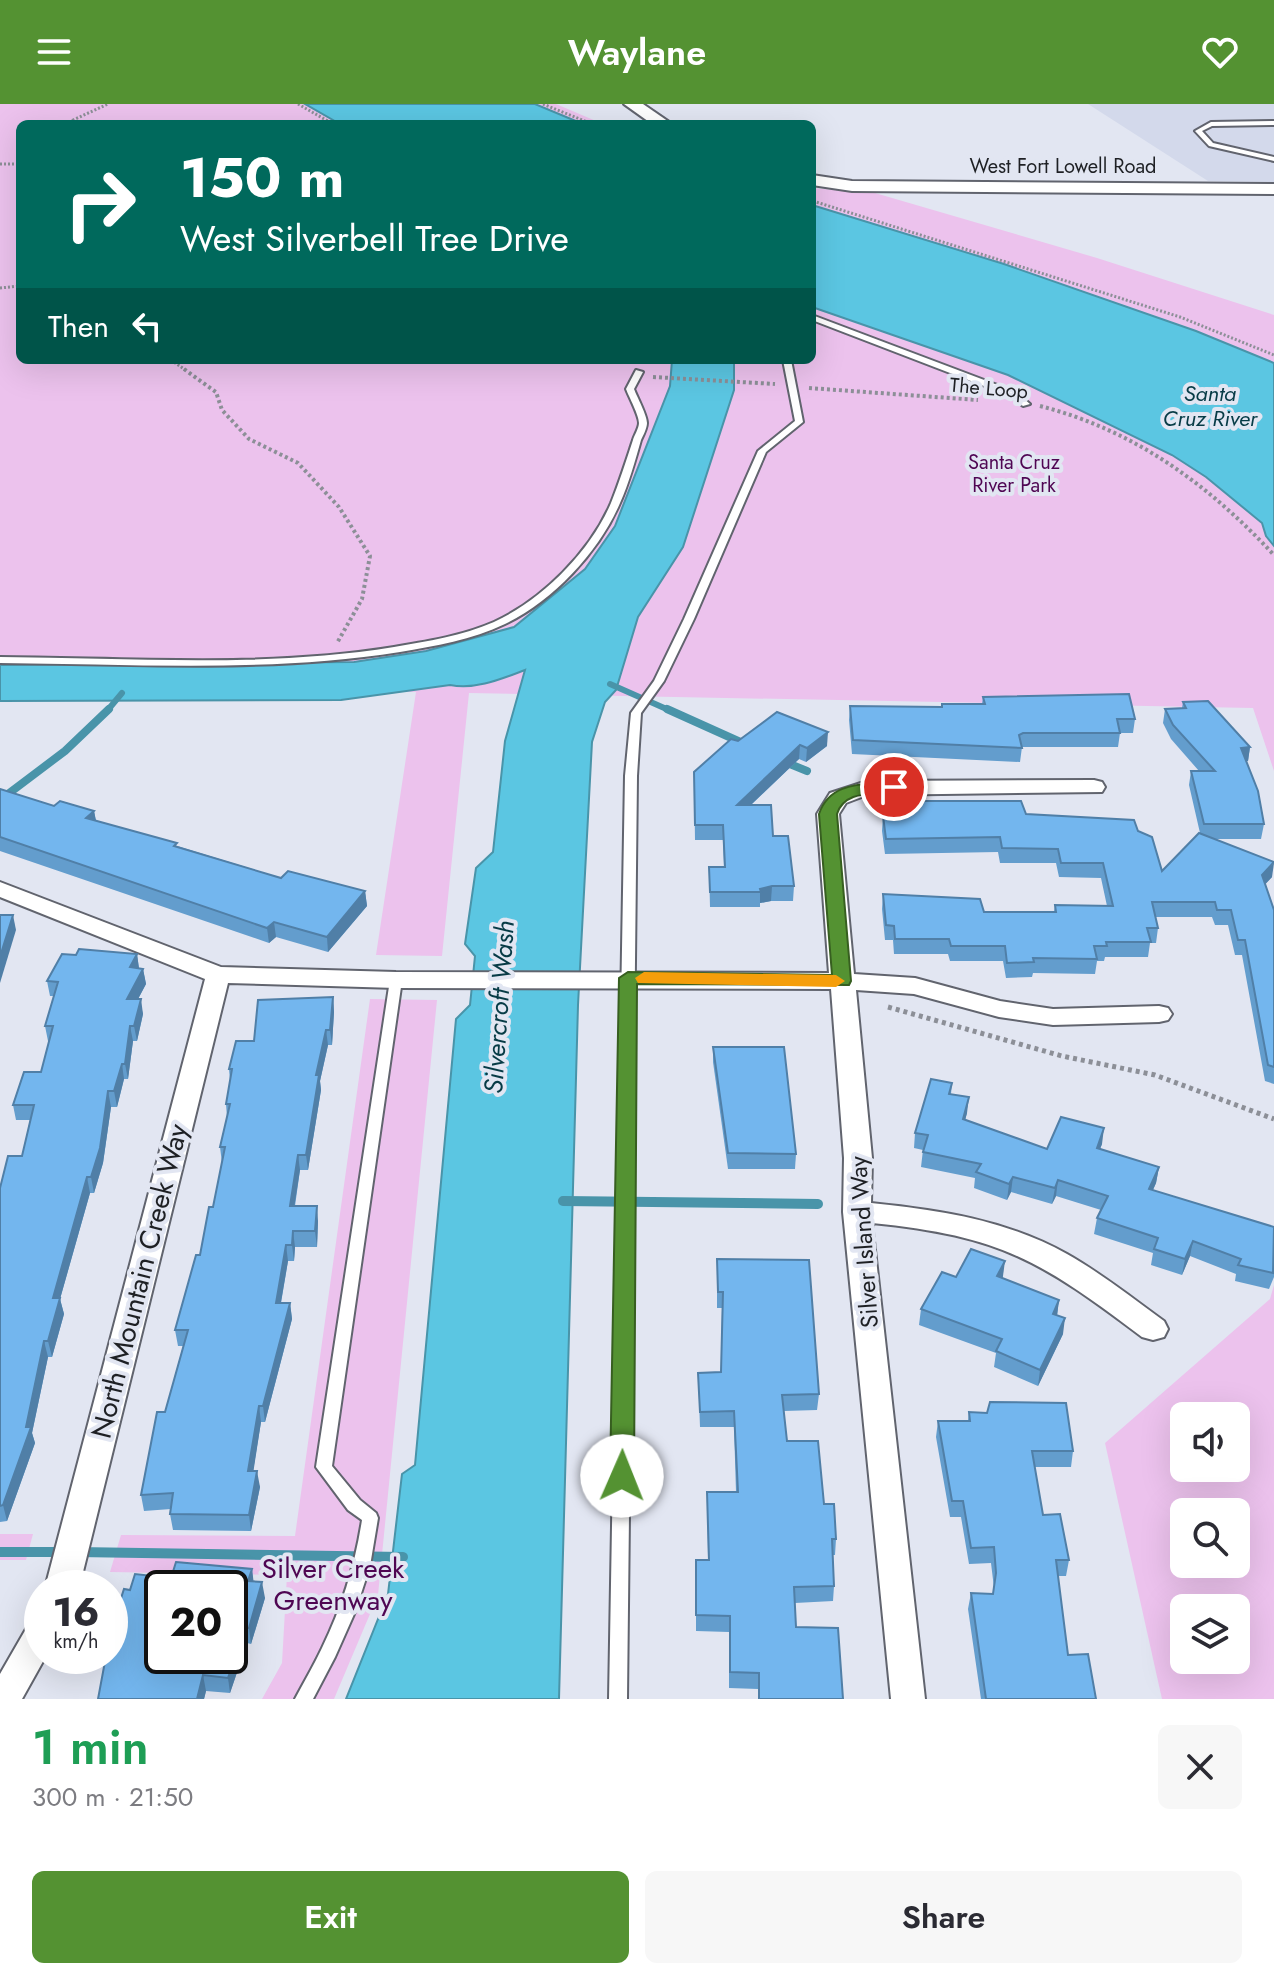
<!DOCTYPE html>
<meta charset="utf-8">
<style>
body{margin:0;font-family:Jost,sans-serif;background:#f7f7f7;color:#2b2b33;height:100vh;display:flex;flex-direction:column;font-size:30px;white-space:nowrap}
*{box-sizing:border-box;margin:0}
p{font-size:26px;color:#7c7c81}
.icon{flex:none;width:44px;height:44px;fill:none;stroke:currentColor;stroke-width:2;stroke-linecap:round;stroke-linejoin:round}
.map{position:relative;height:1595px;overflow:hidden}
.details{display:flex;flex-direction:column;background:#fff;flex:1}
.details>*{flex:none}
.guide{position:absolute;left:16px;top:16px;width:800px;height:244px;border-radius:12px;box-shadow:0 8px 32px #0002;background:#00695c;color:#fff;overflow:hidden}
.tools{position:absolute;left:1170px;top:1298px;display:grid;gap:16px}
.tools a{display:grid;place-items:center;width:80px;height:80px;border-radius:12px;background:#fff;box-shadow:0 8px 32px #0002;font-size:40px}
.speed{position:absolute;left:24px;top:1466px;display:flex;gap:16px;font-size:40px;font-weight:700;text-align:center}
.speed>*{display:grid;place-content:center;width:104px;height:104px;border-radius:50%;background:#fff;box-shadow:0 8px 32px #0002;line-height:1}
.speed small{font-size:20px;font-weight:400}
.speed .limit{border:4px solid #111;border-radius:12px;background:#fff;color:#111}
.pin{position:absolute;display:grid;place-items:center;width:68px;height:68px;color:#fff;margin:-34px;border:4px solid #fff;border-radius:50%;box-shadow:0 2px 8px #0007}
.me{position:absolute;width:88px;margin:-44px;rotate:1deg;stroke-linejoin:round;filter:drop-shadow(0 0 6px #0008)}
.turn{display:flex;align-items:center;gap:28px;height:168px;padding:0 32px;font-size:36px}
.turn .icon{width:104px;height:104px;stroke-width:2.5}
.turn b{display:block;font-size:56px;line-height:68px}
.then{display:flex;align-items:center;height:76px;padding:0 32px;background:#0003;gap:16px;font-size:30px}
.round{display:grid;place-items:center;flex:none;width:84px;height:84px;border-radius:12px;background:#f7f7f7}
.head{display:flex;align-items:center;justify-content:space-between;height:136px;padding:0 32px}
h1{font-size:48px;font-weight:600;line-height:60px;color:#1e9e55}
.button{display:flex;gap:16px;margin-top:auto;padding:16px 32px}
.button a{flex:1;height:92px;border-radius:12px;background:#549232;color:#fff;font-size:32px;font-weight:600;line-height:92px;text-align:center}
.button a+a{background:#f7f7f7;color:#2b2b33}
header{display:flex;justify-content:space-between;align-items:center;height:104px;padding:0 32px;background:#549232;color:#fff;font-size:36px;font-weight:600}
.map>svg:first-child{display:block}
.built{fill:#d3d9eb}
.green{fill:#ecc2ed;fill-rule:evenodd}
.water{fill:#5bc6e2;stroke:#4994a9;stroke-width:2}
.lines{fill:none;stroke-linecap:round;stroke-linejoin:round}
.stream-far2{stroke:#4994a9;stroke-width:6}
.stream-far1{stroke:#4994a9;stroke-width:8}
.stream{stroke:#4994a9;stroke-width:10}
.service-casing{stroke:#61646e;stroke-width:4}
.minor-casing{stroke:#61646e;stroke-width:4}
.tertiary-casing{stroke:#61646e;stroke-width:4}
.path-far2{stroke:#8c8f97;stroke-width:3;stroke-dasharray:2 2;stroke-linecap:butt}
.path-far1{stroke:#8c8f97;stroke-width:4;stroke-dasharray:3 3;stroke-linecap:butt}
.path{stroke:#8c8f97;stroke-width:5;stroke-dasharray:4 4;stroke-linecap:butt}
.service{fill:#fff;fill-rule:evenodd}
.minor{fill:#fff;fill-rule:evenodd}
.tertiary{fill:#fff;fill-rule:evenodd}
.wall{fill:#639dcd}
.shaded-wall{fill:#507fa7}
.building{fill:#73b6ee;stroke:#507fa7;stroke-width:2;fill-rule:evenodd}
.route{fill:#549232;stroke:#375f20;stroke-width:2}
.slow{fill:#f59e0b}
.labels{text-anchor:middle;stroke-width:8;stroke-linejoin:round;paint-order:stroke}
.far-street-label{font-size:20px;fill:#1e2024;stroke:#e2e6f2}
.far-park-label{font-size:20px;fill:#4f0653;stroke:#e2e6f2}
.far-water-label{font-size:22px;font-style:italic;fill:#073b46;stroke:#e2e6f2}
.street-label{font-size:24px;fill:#1e2024;stroke:#e2e6f2}
.water-label{font-size:26px;font-style:italic;fill:#073b46;stroke:#e2e6f2}
.near-street-label{font-size:28px;fill:#1e2024;stroke:#e2e6f2}
.near-park-label{font-size:28px;fill:#4f0653;stroke:#e2e6f2}
</style>
<header><svg class="icon" aria-label="menu" viewBox="0 0 24 24"><path d="M4 6h16M4 12h16M4 18h16"/></svg>Waylane<svg class="icon" aria-label="heart" viewBox="0 0 24 24"><path d="M12 20l-8-8c-3-5 5-10 8-4 3-6 11-1 8 4z"/></svg></header>
<div class="map">
<svg width="1274" height="1595" viewBox="0 0 1274 1595">
<rect width="100%" height="100%" fill="#e2e6f2"/>
<path class="built" d="M1088,0H1274V78L1208,77Z"/>
<g class="green">
<path d="M0,0H556L603,20H20V256H812V84L875,89L1097,154L1274,211V667L1253,604L469,589L442,852L376,851L416,588L0,584Z"/>
<path d="M370,895L437,896L378,1491L334,1595H262L282,1559L287,1471L110,1468L121,1431L295,1432Z"/>
<path d="M1274,1181V1595H1162L1105,1339L1270,1195ZM1236,1312V1364H1184V1312ZM1236,1408V1460H1184V1408ZM1236,1504V1556H1184V1504Z"/>
<path d="M0,1430H33L26,1456H0Z"/>
</g>
<g class="water">
<path d="M305,0H535L583,20H340Z"/>
<path d="M812,101L1004,160L1196,227L1274,259V442L1266,432L1262,419L1206,373L1172,351L1008,271L812,203Z"/>
<path d="M672,256H734V286L683,443L638,513L616,586L605,598L592,638L578,901L559,1595H346L388,1490L402,1370L415,1361L456,915L470,901L475,852L465,840L476,764L493,748L505,637L525,566C501,575 476,586 450,581L341,596L0,597V561L354,558L426,547L514,523L585,465L615,422L670,282Z"/>
</g>
<g class="lines">
<g class="stream-far2">
<path d="M610,580L671,607"/>
<path d="M107,607L122,589"/>
</g>
<g class="stream-far1">
<path d="M667,605L747,641"/>
<path d="M785,658L807,667"/>
<path d="M0,696L65,647L109,605"/>
</g>
<g class="stream">
<path d="M563,1097L818,1100"/>
<path d="M0,1448H63"/>
<path d="M77,1448L403,1453"/>
</g>
<defs>
<g id="service">
<path d="M1274,17V21L1212,22L1202,27L1213,39L1274,53V57L1209,42L1195,27L1211,18Z"/>
<path d="M812,211L1016,288L1030,300L1023,302L1010,292L812,216Z"/>
<path d="M783,256H791L803,318L766,348L694,515L664,577L641,609L637,672L627,1595H609L625,672L631,609L654,577L684,515L758,347L795,317Z"/>
<path d="M636,266L643,268L634,285C637,293 647,311 647,319C647,324 643,332 641,336C635,357 629,379 620,399C599,448 553,497 505,520C472,536 435,542 400,548C268,569 133,560 0,559V553C131,554 264,564 394,543C428,537 462,532 494,518C542,496 590,448 611,399C619,379 626,357 633,336C634,332 639,324 639,319C639,311 629,293 626,285Z"/>
<path d="M396,872L402,876L332,1362L360,1396L376,1409L378,1414L370,1462L355,1508L335,1553L313,1595H295C304,1578 314,1561 322,1544C342,1503 355,1461 362,1416L348,1406L316,1363L390,876Z"/>
</g>
<g id="minor">
<path d="M1094,676L1102,678L1105,683L1102,688L867,691L846,699L839,710L854,870L915,874L1000,897L1053,905L1159,902L1168,904L1172,910L1168,916L1159,918L1053,921L999,913L914,890L856,886L872,1054L871,1099C939,1106 1007,1116 1067,1150C1101,1169 1132,1194 1164,1217L1168,1225L1164,1233L1153,1236L1142,1233C1041,1157 1002,1132 872,1119L925,1595H891L843,1108L844,1054L831,885L396,884L228,879L79,1484H45L205,875L0,793V778L221,863L396,868L829,869L817,710L830,689L867,677Z"/>
<path d="M42,1514V1552H46L22,1595H0V1570L30,1518Z"/>
</g>
<g id="tertiary">
<path d="M624,0H643L672,20H652Z"/>
<path d="M812,71L852,77L1274,80V90L852,87L812,81Z"/>
</g>
</defs>
<use href="#service" class="service-casing"/>
<use href="#minor" class="minor-casing"/>
<use href="#tertiary" class="tertiary-casing"/>
<g class="path-far2">
<path d="M298,0L333,20"/>
<path d="M543,0L592,20"/>
<path d="M75,20L73,16L108,0"/>
<path d="M0,60H20"/>
<path d="M813,97L1180,213L1274,251"/>
<path d="M0,184L20,182"/>
<path d="M171,256L187,267"/>
</g>
<g class="path-far1">
<path d="M184,265L216,288L222,306L249,335L298,359L339,403L370,452L362,495L337,539"/>
<path d="M653,273L775,280"/>
<path d="M809,284L978,296"/>
<path d="M1040,302C1134,326 1208,380 1274,451"/>
</g>
<path class="path" d="M888,903L1062,952L1155,971L1274,1015"/>
<use href="#service" class="service"/>
<use href="#minor" class="minor"/>
<use href="#tertiary" class="tertiary"/>
</g>
<g class="wall">
<path d="M983,593L1135,615L1133,629H1120L1118,643H1022L1020,658L852,650L849,616L850,602L941,603L942,600H982Z"/>
<path d="M1183,598L1250,643L1248,657H1246L1264,720L1261,735H1214L1272,773L1265,780L1274,806V980L1265,977L1242,851H1235L1228,821H1215L1212,813H1155L1158,824L1156,839H1150L1148,853H1105L1104,857H1097L1095,870L1033,869L1032,873L1006,874L1003,857H950L948,850H894L893,836H885L882,805L883,790L984,808H1054L1055,801L1107,802L1101,774L1059,773L1056,759H1000L998,748L885,750L882,727L883,712H892L893,697L1026,710L1138,727L1162,767L1200,729L1189,681L1191,667H1199L1171,635L1163,619L1165,605L1182,604Z"/>
<path d="M738,637L827,642L806,658L799,655L751,701L773,732L794,782L793,797H771L760,799V803H710L709,763H724L723,736H695L694,668Z"/>
<path d="M0,685L54,702L94,707L96,717L281,774L365,787L367,802L328,848L276,833L269,839L0,747Z"/>
<path d="M137,850L139,864L143,865L146,880L138,895L143,910L137,937H133L128,975H124L117,1003H111L103,1059L94,1089H90L60,1195L64,1210L52,1253H48L32,1329L35,1339L7,1417L0,1418V1084L22,1052L30,1016H16L13,1001L41,968L49,937H48L45,922L54,892H50L47,877L76,851Z"/>
<path d="M333,893L334,908L332,941H328L320,977L321,986L308,1066H300L295,1102L318,1117L317,1143H295L294,1157H288L281,1199H290L292,1215L265,1318H261L253,1367L260,1383L251,1427L173,1426L170,1410L171,1405L144,1407L141,1391L165,1308L183,1242H178L175,1226L200,1151L213,1103L222,1059L220,1043L227,1013L226,1000L230,976L229,965L254,937Z"/>
<path d="M713,943L796,1050L795,1065H728L713,958Z"/>
<path d="M952,979L951,990L967,1009L965,1016L1047,1045L1102,1040L1100,1045L1159,1063L1156,1079L1153,1086L1274,1123V1173L1269,1185L1235,1177L1236,1170L1190,1152L1182,1171L1151,1161L1153,1149L1094,1130L1097,1114L1101,1106L1056,1092L1052,1100L1011,1088L1007,1096L974,1084L975,1074L921,1063L923,1046L914,1044L915,1029Z"/>
<path d="M717,1155L819,1290L817,1306L784,1307L787,1337L824,1400L836,1435L835,1451H833L834,1482L833,1497L795,1499L796,1523L843,1595H758V1585L729,1584V1528L696,1527V1456H708L707,1388H736L734,1323H700L698,1269L721,1268L722,1204H717Z"/>
<path d="M1003,1172V1174L1059,1196L1057,1211L1063,1230L1038,1282L994,1263L996,1249L919,1221L921,1205L956,1173Z"/>
<path d="M969,1308L1073,1347L1071,1363H1035L1043,1411L1069,1456L1066,1472H1058L1068,1551L1096,1595H981L968,1505L971,1489L993,1490L994,1484L991,1459L969,1460L961,1413H950L936,1333L938,1317H968Z"/>
<path d="M252,1465L253,1477L265,1494L251,1540L247,1539L230,1589L206,1587L204,1595H98L130,1486L171,1474Z"/>
</g>
<g class="shaded-wall">
<path d="M828,628L827,642L806,658L807,644Z"/>
<path d="M800,641L799,655L736,715L737,701Z"/>
<path d="M1250,643L1248,657L1239,658L1241,644Z"/>
<path d="M94,707L97,722L86,714Z"/>
<path d="M1274,759L1272,773L1260,786L1262,771Z"/>
<path d="M772,782L771,797L760,799V785Z"/>
<path d="M365,787L367,802L328,848L327,833Z"/>
<path d="M13,811L16,826L0,879V853Z"/>
<path d="M274,818L276,833L269,839L267,824Z"/>
<path d="M137,850L139,865L130,863Z"/>
<path d="M143,865L146,880L130,910L127,895Z"/>
<path d="M333,893L334,908L332,941L330,926Z"/>
<path d="M141,895L143,910L137,937L134,922Z"/>
<path d="M130,922L133,937L128,975L125,960Z"/>
<path d="M326,926L328,941L320,977L321,986L308,1066L306,1051L316,971Z"/>
<path d="M122,960L124,975L117,1003L114,987Z"/>
<path d="M108,987L111,1003L103,1059L94,1089L91,1073Z"/>
<path d="M969,993L967,1009L961,1031L963,1015Z"/>
<path d="M1104,1024L1102,1040L1094,1059L1097,1044Z"/>
<path d="M298,1051L300,1066L292,1117L290,1102Z"/>
<path d="M1159,1063L1156,1079L1146,1101L1149,1085Z"/>
<path d="M87,1073L90,1089L60,1195L64,1210L52,1253L48,1237L53,1194Z"/>
<path d="M1013,1073L1011,1088L1007,1096L1009,1080Z"/>
<path d="M1058,1076L1056,1092L1052,1100L1055,1084Z"/>
<path d="M317,1102L318,1117L317,1143L315,1127Z"/>
<path d="M293,1127L295,1143L294,1157L292,1141Z"/>
<path d="M1193,1137L1190,1152L1182,1171L1185,1155Z"/>
<path d="M286,1141L288,1157L278,1215L276,1199Z"/>
<path d="M1005,1157L1003,1172L995,1187L997,1172Z"/>
<path d="M1059,1196L1057,1212L1053,1210Z"/>
<path d="M290,1199L292,1215L265,1318L263,1302Z"/>
<path d="M1065,1214L1063,1230L1038,1282L1040,1266Z"/>
<path d="M44,1237L48,1253L32,1329L35,1339L7,1417L3,1401L26,1323Z"/>
<path d="M259,1302L261,1318L251,1383L248,1367Z"/>
<path d="M257,1367L260,1383L251,1427L249,1411Z"/>
<path d="M252,1465L254,1481L248,1477Z"/>
<path d="M262,1478L265,1494L251,1540L249,1524Z"/>
<path d="M245,1524L247,1539L230,1589L228,1574Z"/>
<path d="M203,1571L206,1587L204,1595H197Z"/>
</g>
<g class="building">
<path d="M1129,590L1135,615H1117L1120,629H1023L1019,631L1022,644L853,636L850,602L942,603V600H985L983,593Z"/>
<path d="M1208,597L1250,643L1241,644L1258,687L1264,720H1204L1191,667H1215L1173,621L1165,605L1186,604L1183,598Z"/>
<path d="M777,608L828,628L807,644L800,641L737,701H771L773,732H788L794,782H772L760,785L761,788H710L709,763H725L723,721H695L694,668L731,635L738,637Z"/>
<path d="M0,685L54,702L60,697L94,707L86,714L177,739L174,742L281,774L288,767L365,787L327,833L274,818L267,824L0,733Z"/>
<path d="M893,697H1021L1026,710L1134,716L1138,727L1152,733L1162,767L1199,729L1274,758L1262,771L1274,806V963L1268,961L1245,836H1238L1231,806H1217L1215,798H1152L1158,824H1147L1151,838H1106L1107,842H1094L1097,855L1033,854L1034,858L1007,859L1005,842H951L949,835H895L894,822L886,821L883,790L980,795L984,808H1056L1055,801L1113,802L1103,759H1061L1058,745L1002,744L1000,733L886,735L883,712H896Z"/>
<path d="M0,811H13L0,853Z"/>
<path d="M79,845L137,850L130,863L143,865L127,895H141L134,922H130L125,960H122L114,987H108L100,1044L91,1073H87L53,1194H60L48,1237H44L26,1323H31L3,1401L0,1402V1084L8,1052H22L34,1001H13L24,968H41L53,922H45L58,878L47,877L62,850L76,851Z"/>
<path d="M333,893L330,926H326L316,971H319L306,1051H298L290,1102H317L315,1127H293L292,1141H286L276,1199H290L263,1302H259L248,1367H257L249,1411L170,1410L173,1389L141,1391L157,1308H165L188,1226H175L196,1151H200L209,1103H213L225,1043H220L230,1000H226L232,965H229L236,937H254L258,896Z"/>
<path d="M713,943H784L796,1050L728,1049Z"/>
<path d="M931,975L952,979L949,990L969,993L963,1015L1047,1045L1061,1013L1104,1024L1097,1044L1159,1063L1149,1085L1274,1123L1273,1169L1238,1161L1241,1155L1193,1137L1185,1155L1154,1145L1158,1134L1097,1114L1108,1092L1058,1076L1055,1084L1013,1073L1009,1080L976,1068L981,1060L923,1048L928,1031L915,1029Z"/>
<path d="M971,1145L1005,1157L997,1172L1059,1196L1053,1210L1065,1214L1040,1266L996,1247L1002,1235L921,1205L942,1168L956,1173Z"/>
<path d="M717,1155L809,1156L819,1290L782,1291L787,1337H818L824,1400H834L836,1435H832L834,1482L794,1483L796,1523L838,1524L843,1595H759V1569L730,1568V1512L696,1511V1456H709L707,1388H738L734,1307L700,1308L698,1269L721,1268L723,1188H718Z"/>
<path d="M990,1298L1066,1299L1073,1347H1032L1043,1411L1060,1410L1069,1456H1056L1068,1551L1088,1550L1096,1595H986L971,1489L993,1490L996,1469L994,1443L971,1444L963,1397H952L938,1317H970L969,1308L987,1309Z"/>
<path d="M176,1458L252,1465L248,1477L262,1478L249,1524H245L228,1574L203,1571L197,1595H98L106,1552H110V1533L113,1519L124,1485L130,1486L135,1470L171,1474ZM162,1484H230V1552H162Z"/>
</g>
<path class="route" d="M894,677L903,683L900,686C878,692 845,684 837,710L851,877L849,881L637,880L634,1372L631,1378L622,1381L613,1378L610,1372L619,874L628,868L832,871L819,710C830,677 864,681 894,677Z"/>
<path class="slow" d="M644,868L836,871L845,877L836,883L638,879L635,874Z"/>
<g class="labels">
<g class="far-street-label">
<text x="1063" y="69">West Fort Lowell Road</text>
<text transform="translate(989 284) rotate(5)" y="7">The Loop</text>
</g>
<g class="far-park-label">
<text x="1014" y="365">Santa Cruz<tspan x="1014" dy="23">River Park</tspan></text>
</g>
<g class="far-water-label">
<text x="1210" y="297">Santa<tspan x="1210" dy="25">Cruz River</tspan></text>
</g>
<g class="street-label">
<text transform="translate(864 1138) rotate(-94)" y="8">Silver Island Way</text>
</g>
<g class="water-label">
<text transform="translate(499 903) rotate(-86)" y="9">Silvercroft Wash</text>
</g>
<g class="near-street-label">
<text transform="translate(139 1177) rotate(-76)" y="10">North Mountain Creek Way</text>
</g>
<g class="near-park-label">
<text x="333" y="1474">Silver Creek<tspan x="333" dy="32">Greenway</tspan></text>
</g>
</g>
</svg>
<div class="tools">
<a><svg class="icon" aria-label="sound" viewBox="0 0 24 24"><path d="M4 9h4l5-4v14l-5-4H4zM17 9q2 3 0 6"/></svg></a>
<a><svg class="icon" aria-label="search" viewBox="0 0 24 24"><circle cx="10" cy="10" r="6"/><path d="M15 15l6 6"/></svg></a>
<a><svg class="icon" aria-label="layers" viewBox="0 0 24 24"><path d="M12 4l9 5-9 5-9-5zM3 14l9 5 9-5"/></svg></a>
</div>
<div class="speed"><div>16<small>km/h</small></div><div class="limit">20</div></div>
<div class="pin" style="left:894px;top:683px;background:#d93025"><svg class="icon" aria-label="arrive" viewBox="0 0 24 24"><path d="M6 21V4h12l-3 4 3 4H6"/></svg></div>
<svg class="me" style="left:622px;top:1372px" viewBox="-20 -20 40 40"><circle r="19" fill="#fff"/><path d="M0-13L10 11 0 6-10 11z" fill="#549232"/></svg>
<div class="guide">
<div class="turn"><svg class="icon" aria-label="right" viewBox="0 0 24 24"><path d="M7 20v-9h11M14 6l5 5-5 5"/></svg><div><b>150 m</b>West Silverbell Tree Drive</div></div>
<div class="then">Then<svg class="icon" aria-label="left" viewBox="0 0 24 24"><path d="M17 20v-9H6M10 6l-5 5 5 5"/></svg></div>
</div>
</div>
<section class="details">
<div class="head"><div><h1>1 min</h1><p>300 m · 21:50</p></div><a class="round"><svg class="icon" aria-label="close" viewBox="0 0 24 24"><path d="M6 6l12 12M18 6L6 18"/></svg></a></div>
<div class="button"><a>Exit</a><a>Share</a></div>
</section>
